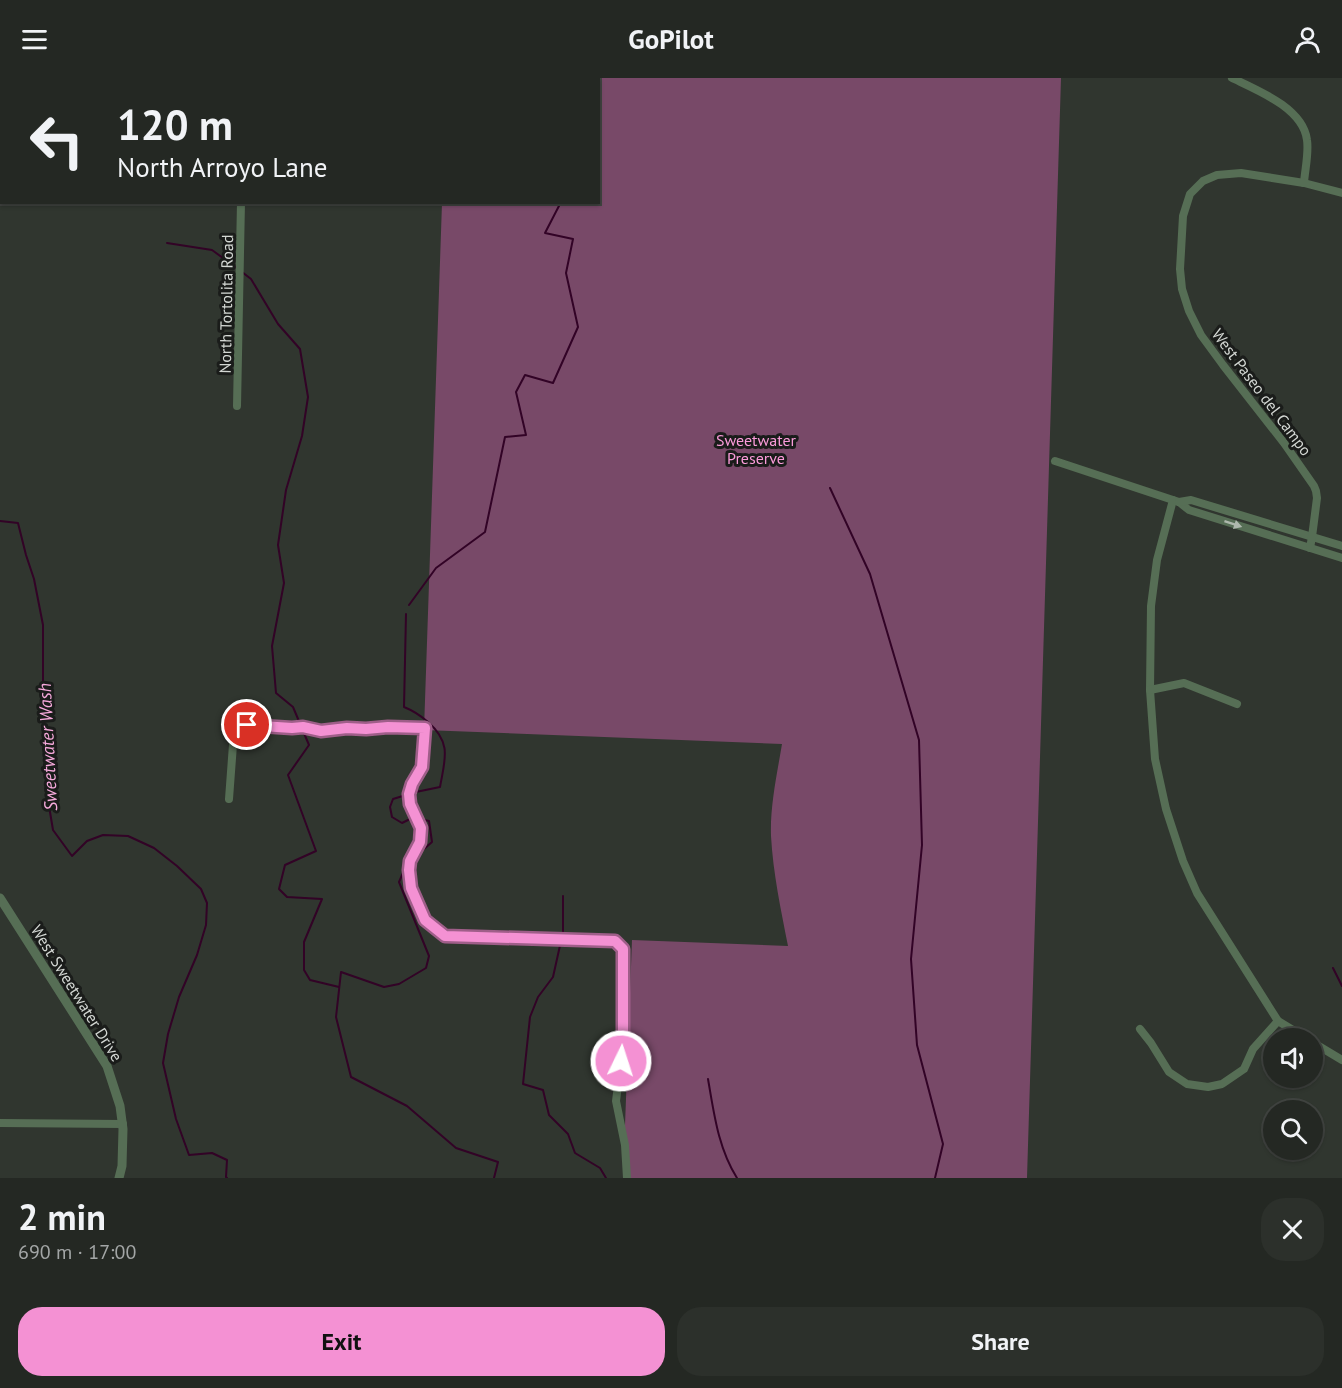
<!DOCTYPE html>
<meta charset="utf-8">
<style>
body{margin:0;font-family:"PT Sans",sans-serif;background:#2c302b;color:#f1f3f6;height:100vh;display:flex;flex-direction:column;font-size:22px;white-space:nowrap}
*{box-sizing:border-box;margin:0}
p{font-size:20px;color:#a3a6a6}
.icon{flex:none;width:33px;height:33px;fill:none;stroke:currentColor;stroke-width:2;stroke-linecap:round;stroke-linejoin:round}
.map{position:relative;height:1100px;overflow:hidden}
.drawer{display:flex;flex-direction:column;background:#242823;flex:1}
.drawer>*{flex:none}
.top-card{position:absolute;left:0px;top:0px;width:600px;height:126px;box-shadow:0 2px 4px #0004,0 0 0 2px #414441;background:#242823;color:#f1f3f6;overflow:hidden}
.buttons{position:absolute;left:1263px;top:950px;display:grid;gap:12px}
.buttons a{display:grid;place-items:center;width:60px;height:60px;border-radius:50%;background:#242823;box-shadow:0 2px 4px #0004,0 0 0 2px #414441;font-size:30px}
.pin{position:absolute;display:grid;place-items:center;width:51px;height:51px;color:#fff;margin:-26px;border:3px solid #fff;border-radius:50%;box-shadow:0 2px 6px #0007}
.me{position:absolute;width:66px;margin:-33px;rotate:4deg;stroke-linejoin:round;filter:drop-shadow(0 0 4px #0008)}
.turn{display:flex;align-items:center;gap:21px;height:126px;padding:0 18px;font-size:27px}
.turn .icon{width:78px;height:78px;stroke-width:2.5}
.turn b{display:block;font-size:42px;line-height:51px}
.round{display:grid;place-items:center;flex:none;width:63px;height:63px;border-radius:24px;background:#2c302b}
.headline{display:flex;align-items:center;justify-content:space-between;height:102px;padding:0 18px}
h1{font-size:36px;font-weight:700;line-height:45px}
.button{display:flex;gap:12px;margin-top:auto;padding:12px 18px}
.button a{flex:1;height:69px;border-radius:24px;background:#f491d3;color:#111;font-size:24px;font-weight:700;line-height:69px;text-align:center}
.button a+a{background:#2c302b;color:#f1f3f6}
header{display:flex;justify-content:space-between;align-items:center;height:78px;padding:0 18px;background:#242823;font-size:27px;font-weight:700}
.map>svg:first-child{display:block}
.green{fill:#784968}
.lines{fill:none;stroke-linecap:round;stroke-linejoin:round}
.stream{stroke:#320326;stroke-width:2}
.minor{stroke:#566e55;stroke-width:8}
.tertiary{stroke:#566e55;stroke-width:9}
.oneway{fill:#aeb8ad}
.route-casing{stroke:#9f5e89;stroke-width:15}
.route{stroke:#f491d3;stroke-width:10}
.labels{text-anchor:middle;stroke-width:6;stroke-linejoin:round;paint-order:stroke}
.street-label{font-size:16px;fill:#d3d7d3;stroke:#1a1c1a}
.park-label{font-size:16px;fill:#fb9bda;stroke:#1a1c1a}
.water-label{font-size:18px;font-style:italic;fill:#f7aadc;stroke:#1a1c1a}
</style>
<header><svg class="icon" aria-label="menu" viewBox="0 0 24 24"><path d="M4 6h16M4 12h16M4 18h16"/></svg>GoPilot<svg class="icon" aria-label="person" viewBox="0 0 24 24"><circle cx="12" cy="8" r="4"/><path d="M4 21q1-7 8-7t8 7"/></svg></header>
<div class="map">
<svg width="1342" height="1100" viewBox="0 0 1342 1100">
<rect width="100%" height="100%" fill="#30362f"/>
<path class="green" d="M447,0H1061L1027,1100H623L632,862L788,868C781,832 773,795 771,758C770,728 777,696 782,666L424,652L442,125L598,124V2H447Z"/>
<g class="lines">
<g class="stream">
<path d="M559,2L560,0"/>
<path d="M167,165L212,172L238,191"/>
<path d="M242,194L251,201L278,246L300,271L308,319L302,358L286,412L278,467L284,505L272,568L276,615L293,629L309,667L288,697L316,773L285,787L279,811L287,819L322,821L304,864V892L310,902L339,909"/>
<path d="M830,410L870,496L919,662L922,767L911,881L917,967L943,1066L935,1100"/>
<path d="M0,443L18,445L26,477L34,501L43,547V614L47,716L53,752L72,778L87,763L103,757L128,758L154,770L177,788L201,811L207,825L206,847L197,877L179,919L168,956L163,985L176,1041L189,1077L212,1075L227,1082L226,1099L227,1100"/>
<path d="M409,527L436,490L485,454L505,359L526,357L516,314L525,297L553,305L578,249L566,195L573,161L545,155L561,124"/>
<path d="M406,536L404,629C414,633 420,637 428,644C452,665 445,681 440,709L411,715"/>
<path d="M406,717L393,721L390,729L392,739L402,745L412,740H415"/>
<path d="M416,778L432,764L429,743L420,741"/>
<path d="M406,788L399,804L429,878L426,890L399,906L384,909L341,894L336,939L351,999L407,1028L456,1070L498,1084L494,1100"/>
<path d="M563,818V854L553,899L538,919L530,939L523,1006L543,1012L549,1037L568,1056L575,1075L600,1090L606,1100"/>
<path d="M1333,890L1342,908"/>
<path d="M708,1001C714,1035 718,1070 737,1100"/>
</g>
<g class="minor">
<path d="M1232,0C1257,12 1303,30 1307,62C1309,75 1305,91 1304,105"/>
<path d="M244,2V0"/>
<path d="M237,328L241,124"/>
<path d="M1055,383L1179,424L1189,432L1342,480"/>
<path d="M1173,422L1157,482L1151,528L1150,612L1155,681L1166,731L1183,783L1197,815L1278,943L1306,960"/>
<path d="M1179,424L1191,422L1342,468"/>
<path d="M1310,470L1312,459L1317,420L1316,413L1314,408L1284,365L1223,287L1201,257L1189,233L1182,211L1180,191L1183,138L1190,116L1203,103L1217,97L1241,95L1304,105L1342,115"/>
<path d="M1150,612L1184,605L1237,626"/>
<path d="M229,721L234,653L239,649L247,647L292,650L303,649L321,653L347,650L366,651L388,649L425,650L422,689L413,707L409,716L410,726L421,750L420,764L410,783L409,792L411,810L425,842L445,858L615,863L623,871V968L616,1023L625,1067L627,1100"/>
<path d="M1140,951L1151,965L1169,994L1187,1006L1208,1009L1222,1006L1244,991L1253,971L1278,943"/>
<path d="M1312,964L1342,982"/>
<path d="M0,1045L123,1046"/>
</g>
<path class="tertiary" d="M0,820L107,988L120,1028L123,1051L122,1088L119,1100"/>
</g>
<defs><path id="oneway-solid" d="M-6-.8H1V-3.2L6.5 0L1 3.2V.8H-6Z" transform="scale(1.5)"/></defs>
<use class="oneway" href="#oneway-solid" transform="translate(1233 446) rotate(18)"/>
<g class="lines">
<defs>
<path id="route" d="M247,647L292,650L303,649L321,653L347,650L366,651L388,649L425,650L422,689L412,706L409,716L410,726L421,750L420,764L410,783L409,792L411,810L425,842L445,858L615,863L623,871V968L621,983"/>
</defs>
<use href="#route" class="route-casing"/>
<use href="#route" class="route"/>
</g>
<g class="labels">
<g class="street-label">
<text transform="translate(226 226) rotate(-89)" y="6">North Tortolita Road</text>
<text transform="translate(1262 314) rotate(53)" y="6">West Paseo del Campo</text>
<text transform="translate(77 915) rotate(58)" y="6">West Sweetwater Drive</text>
</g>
<g class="park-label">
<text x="756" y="368">Sweetwater<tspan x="756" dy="18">Preserve</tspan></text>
</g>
<g class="water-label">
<text transform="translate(48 669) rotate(-93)" y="6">Sweetwater Wash</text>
</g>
</g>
</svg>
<div class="buttons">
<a><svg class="icon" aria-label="sound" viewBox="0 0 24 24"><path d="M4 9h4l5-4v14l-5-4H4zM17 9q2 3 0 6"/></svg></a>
<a><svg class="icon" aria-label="search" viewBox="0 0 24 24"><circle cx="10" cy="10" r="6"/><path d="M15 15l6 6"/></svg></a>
</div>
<div class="pin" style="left:247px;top:647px;background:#d93025"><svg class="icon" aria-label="arrive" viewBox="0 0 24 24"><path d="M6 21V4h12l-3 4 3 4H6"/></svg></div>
<svg class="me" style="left:621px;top:983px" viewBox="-20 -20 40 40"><circle r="17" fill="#f491d3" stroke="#fff" stroke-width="3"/><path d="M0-11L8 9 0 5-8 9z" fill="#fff"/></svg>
<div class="top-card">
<div class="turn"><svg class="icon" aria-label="left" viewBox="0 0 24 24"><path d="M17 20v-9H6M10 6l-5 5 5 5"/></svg><div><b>120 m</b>North Arroyo Lane</div></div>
</div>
</div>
<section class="drawer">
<div class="headline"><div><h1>2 min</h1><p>690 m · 17:00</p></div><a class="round"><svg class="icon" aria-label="close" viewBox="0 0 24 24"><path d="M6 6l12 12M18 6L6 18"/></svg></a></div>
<div class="button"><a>Exit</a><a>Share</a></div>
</section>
